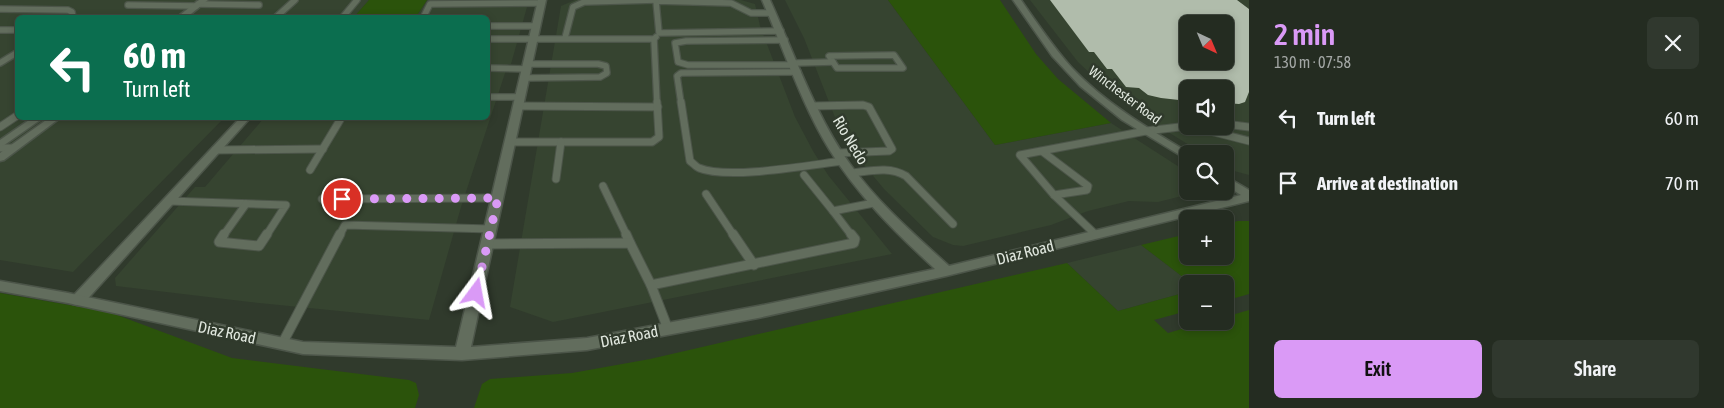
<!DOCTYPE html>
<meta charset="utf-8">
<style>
body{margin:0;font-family:"Asap Condensed",sans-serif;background:#30382e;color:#f1f3f6;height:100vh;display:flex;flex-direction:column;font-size:19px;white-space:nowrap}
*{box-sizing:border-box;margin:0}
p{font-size:16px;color:#a3a7a5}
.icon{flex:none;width:28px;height:28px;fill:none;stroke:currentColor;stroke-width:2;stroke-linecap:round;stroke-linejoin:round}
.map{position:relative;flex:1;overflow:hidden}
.side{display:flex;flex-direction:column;background:#242c21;width:475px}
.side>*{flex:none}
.banner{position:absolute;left:15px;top:15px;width:475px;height:105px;border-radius:8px;box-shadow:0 2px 8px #0003,0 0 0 1px #41483f;background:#0b6e4f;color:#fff;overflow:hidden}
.needle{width:32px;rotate:136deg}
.tools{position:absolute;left:1179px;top:15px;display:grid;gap:10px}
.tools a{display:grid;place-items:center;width:55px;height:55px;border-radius:8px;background:#242c21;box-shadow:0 2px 8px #0003,0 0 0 1px #41483f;font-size:25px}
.pin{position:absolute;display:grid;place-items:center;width:42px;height:42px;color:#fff;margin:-21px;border:2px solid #fff;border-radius:50%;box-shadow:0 1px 5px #0007}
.me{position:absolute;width:55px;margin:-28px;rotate:13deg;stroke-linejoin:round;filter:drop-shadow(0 0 4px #0008)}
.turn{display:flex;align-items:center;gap:18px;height:105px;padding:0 25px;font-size:22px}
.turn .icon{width:65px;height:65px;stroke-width:2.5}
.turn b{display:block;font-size:35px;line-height:42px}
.round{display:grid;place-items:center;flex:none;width:52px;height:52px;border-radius:8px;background:#30382e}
.summary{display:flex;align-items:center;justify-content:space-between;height:85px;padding:0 25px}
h1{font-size:30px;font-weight:600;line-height:38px;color:#da9af6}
.action{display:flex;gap:10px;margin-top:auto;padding:10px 25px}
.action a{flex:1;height:58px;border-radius:8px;background:#da9af6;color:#111;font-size:20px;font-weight:600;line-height:58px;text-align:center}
.action a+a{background:#30382e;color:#f1f3f6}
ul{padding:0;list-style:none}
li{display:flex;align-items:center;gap:15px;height:65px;padding:0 25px}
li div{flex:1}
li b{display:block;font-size:19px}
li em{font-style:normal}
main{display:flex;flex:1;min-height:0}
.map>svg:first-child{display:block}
.built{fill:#364430;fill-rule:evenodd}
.green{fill:#2b530b}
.building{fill:#b0bcab;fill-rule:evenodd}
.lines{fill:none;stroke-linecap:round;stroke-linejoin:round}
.lane-far2-casing{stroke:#4c5549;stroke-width:8}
.lane-far1-casing{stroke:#4c5549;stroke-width:9}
.lane-casing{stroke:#4c5549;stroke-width:11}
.street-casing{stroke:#4c5549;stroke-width:3}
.secondary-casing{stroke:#4c5549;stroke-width:3}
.lane-far2{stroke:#626d5d;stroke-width:5.5}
.lane-far1{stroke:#626d5d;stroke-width:7}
.lane{stroke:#626d5d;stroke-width:9}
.street{fill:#626d5d;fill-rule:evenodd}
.secondary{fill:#626d5d;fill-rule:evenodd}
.route{stroke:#da9af6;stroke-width:9;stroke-dasharray:0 16.2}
.labels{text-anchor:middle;stroke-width:5;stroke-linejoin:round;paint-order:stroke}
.far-street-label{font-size:14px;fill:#e1e8df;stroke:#303a2c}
.street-label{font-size:16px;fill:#e1e8df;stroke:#303a2c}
</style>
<main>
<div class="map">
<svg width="1249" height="408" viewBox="0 0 1249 408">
<rect width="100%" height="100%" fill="#303a2c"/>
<g class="built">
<path d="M0,0H369L354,17L18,18V118H224L73,272L0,260Z"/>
<path d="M427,0H529L511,64H508L461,207L429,320L250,302L116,286L115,278L195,187H205L264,118H488V18L416,17Z"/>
<path d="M575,0H741L755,4L760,26L795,117L813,151L828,175L892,254L553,322L510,307L561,6Z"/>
<path d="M785,0H888L995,145L1111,123L1187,172L1188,191H1202L1158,202L1129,201L1088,211L1051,225L963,246L953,245L933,237L884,189L855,154L846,139L836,120L804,38Z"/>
<path d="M1030,0H1249V175L1234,171L1225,166V154H1204L1150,121L1106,88L1078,62ZM1188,24H1225V61H1188ZM1188,89H1225V126H1188Z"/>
<path d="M1141,245L1192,284H1188L1187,292L1118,311L1067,263Z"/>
</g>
<g class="green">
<path d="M369,0H427L416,17H354Z"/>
<path d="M888,0H1000L1036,54L1058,79L1111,123L995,145Z"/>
<path d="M1238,221H1249V294L1225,301V284H1192L1141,245L1187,234L1188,256H1225V224Z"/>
<path d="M1067,263L1118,311L1187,292V311L1154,320L1168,333L1209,321H1225V317L1249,310V408H474L482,384L490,379L572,373L650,359Z"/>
<path d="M0,293L109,312L232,358L409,380L416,383L419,395L415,408H0Z"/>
</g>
<path class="building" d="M1050,0H1237L1249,9V92L1245,102L1239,104L1225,103V89H1188V101L1161,98L1148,95L1139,88L1126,87L1112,69H1107L1094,52H1089ZM1188,24H1225V61H1188Z"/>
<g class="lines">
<defs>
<g id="lane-far2">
<path d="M198,4L259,5"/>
<path d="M128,5L196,6"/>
<path d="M0,9L68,10L72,12L73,18"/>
<path d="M772,13H751L731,3L656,1L659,33L781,31"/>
<path d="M275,18L295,0"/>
<path d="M342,18L357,0"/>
<path d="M423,18L430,4L542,3"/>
<path d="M488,26H536"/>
<path d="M0,30H18"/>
<path d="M565,38L573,7L584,2L656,0"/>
<path d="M488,39H654L656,37"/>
<path d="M654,39L657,103"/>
<path d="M785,40L686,41L675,43L678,62L688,65H795"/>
<path d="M894,55L903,68H837L829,56Z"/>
<path d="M0,63L18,52"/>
<path d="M795,63L833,62"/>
<path d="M488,68L527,69"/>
<path d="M525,78L600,77L607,73L606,66L598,64H528"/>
<path d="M488,97H520"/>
<path d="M681,103L677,76L681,73L798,72"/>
</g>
<g id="lane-far1">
<path d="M681,102L690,161C693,163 696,167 699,168C728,180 810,165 843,161"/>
<path d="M519,106L658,107"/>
<path d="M813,106L863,105L869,107L892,149L889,151L838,153"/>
<path d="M1225,124L1249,127"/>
<path d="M1198,126L1206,130L1249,141"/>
<path d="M0,127L18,115"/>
<path d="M510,142H652L659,137L657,102"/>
<path d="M0,148H13"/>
<path d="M215,150L323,149"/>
<path d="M1043,152L1088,186L1087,190L1054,195"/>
<path d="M310,170L340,120"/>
<path d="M852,173C871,171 889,166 906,176L953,224"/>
<path d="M804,175L833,211"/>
<path d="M556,179L561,142"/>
<path d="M603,186L627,236"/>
<path d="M706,194L734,236"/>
<path d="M322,199L498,198"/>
<path d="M169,201L286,205L266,236"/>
<path d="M1095,234L1054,195L1020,155L1146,131L1188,126"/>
<path d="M223,236L246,204"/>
<path d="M339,236L345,225L491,229"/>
<path d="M852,236L833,211L874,203"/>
</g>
<g id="lane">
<path d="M224,234L219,242L259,246L267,234"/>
<path d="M626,234L630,243"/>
<path d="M733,234L754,265"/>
<path d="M487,244L630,243L651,285L854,243L855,239L851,234"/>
<path d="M651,285L668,329"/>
<path d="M282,344L340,234"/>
</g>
<g id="street">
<path d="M199,0H208L186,18H176Z"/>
<path d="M32,118H43L0,148V140Z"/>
<path d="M49,118H60L4,160L0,161V153Z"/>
<path d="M240,118H250L83,304L78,305L73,304L71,300L73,296Z"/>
</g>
<g id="secondary">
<path d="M538,0H546L471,347L587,338L758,306L935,269C895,232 857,195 829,149C801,103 784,50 762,0H770C795,55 815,115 850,164C878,203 914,234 949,266L1241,195L1225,185V176L1249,190V201L946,276L758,318L587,350L462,360L303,354L68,303L0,291V281L68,293L303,342L456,347Z"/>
<path d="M1013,0H1021C1037,23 1053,47 1072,68C1105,103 1149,129 1191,154H1188V160L1122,120L1080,86L1052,56Z"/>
</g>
</defs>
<use href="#lane-far2" class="lane-far2-casing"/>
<use href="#lane-far1" class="lane-far1-casing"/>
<use href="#lane" class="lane-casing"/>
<use href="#street" class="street-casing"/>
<use href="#secondary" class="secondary-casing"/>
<use href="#lane-far2" class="lane-far2"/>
<use href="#lane-far1" class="lane-far1"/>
<use href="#lane" class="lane"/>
<use href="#street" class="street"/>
<use href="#secondary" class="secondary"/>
</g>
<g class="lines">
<path class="route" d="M342,199L498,198L476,293"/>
</g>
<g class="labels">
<g class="far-street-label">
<text transform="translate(1125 95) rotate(37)" y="5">Winchester Road</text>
</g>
<g class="street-label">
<text transform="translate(851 140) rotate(59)" y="6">Rio Nedo</text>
<text transform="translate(1025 252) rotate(-14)" y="6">Diaz Road</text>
<text transform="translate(227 332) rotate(12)" y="6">Diaz Road</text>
<text transform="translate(629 336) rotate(-11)" y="6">Diaz Road</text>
</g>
</g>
</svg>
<div class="tools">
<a><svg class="needle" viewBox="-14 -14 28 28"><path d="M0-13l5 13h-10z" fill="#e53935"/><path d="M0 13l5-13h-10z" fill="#a3a7a5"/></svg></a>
<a><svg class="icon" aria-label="sound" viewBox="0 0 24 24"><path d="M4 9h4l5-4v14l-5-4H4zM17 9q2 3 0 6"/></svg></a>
<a><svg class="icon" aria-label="search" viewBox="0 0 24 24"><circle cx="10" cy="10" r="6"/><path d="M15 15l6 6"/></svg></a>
<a>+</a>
<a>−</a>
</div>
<div class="pin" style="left:342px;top:199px;background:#d93025"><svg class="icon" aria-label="arrive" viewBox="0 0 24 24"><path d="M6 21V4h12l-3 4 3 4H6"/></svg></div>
<svg class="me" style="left:476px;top:293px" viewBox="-20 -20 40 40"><path d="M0-17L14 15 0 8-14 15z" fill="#da9af6" stroke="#fff" stroke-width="4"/></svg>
<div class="banner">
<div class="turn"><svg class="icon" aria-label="left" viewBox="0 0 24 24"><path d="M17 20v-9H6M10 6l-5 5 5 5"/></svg><div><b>60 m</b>Turn left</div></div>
</div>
</div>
<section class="side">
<div class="summary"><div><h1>2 min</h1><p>130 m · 07:58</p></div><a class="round"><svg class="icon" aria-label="close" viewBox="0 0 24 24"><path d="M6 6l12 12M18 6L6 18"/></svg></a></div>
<ul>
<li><svg class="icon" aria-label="left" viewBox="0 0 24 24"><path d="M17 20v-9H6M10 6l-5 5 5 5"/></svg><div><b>Turn left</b></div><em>60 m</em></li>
<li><svg class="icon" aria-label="arrive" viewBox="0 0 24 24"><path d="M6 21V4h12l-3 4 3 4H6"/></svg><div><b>Arrive at destination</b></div><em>70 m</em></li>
</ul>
<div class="action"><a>Exit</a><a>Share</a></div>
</section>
</main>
